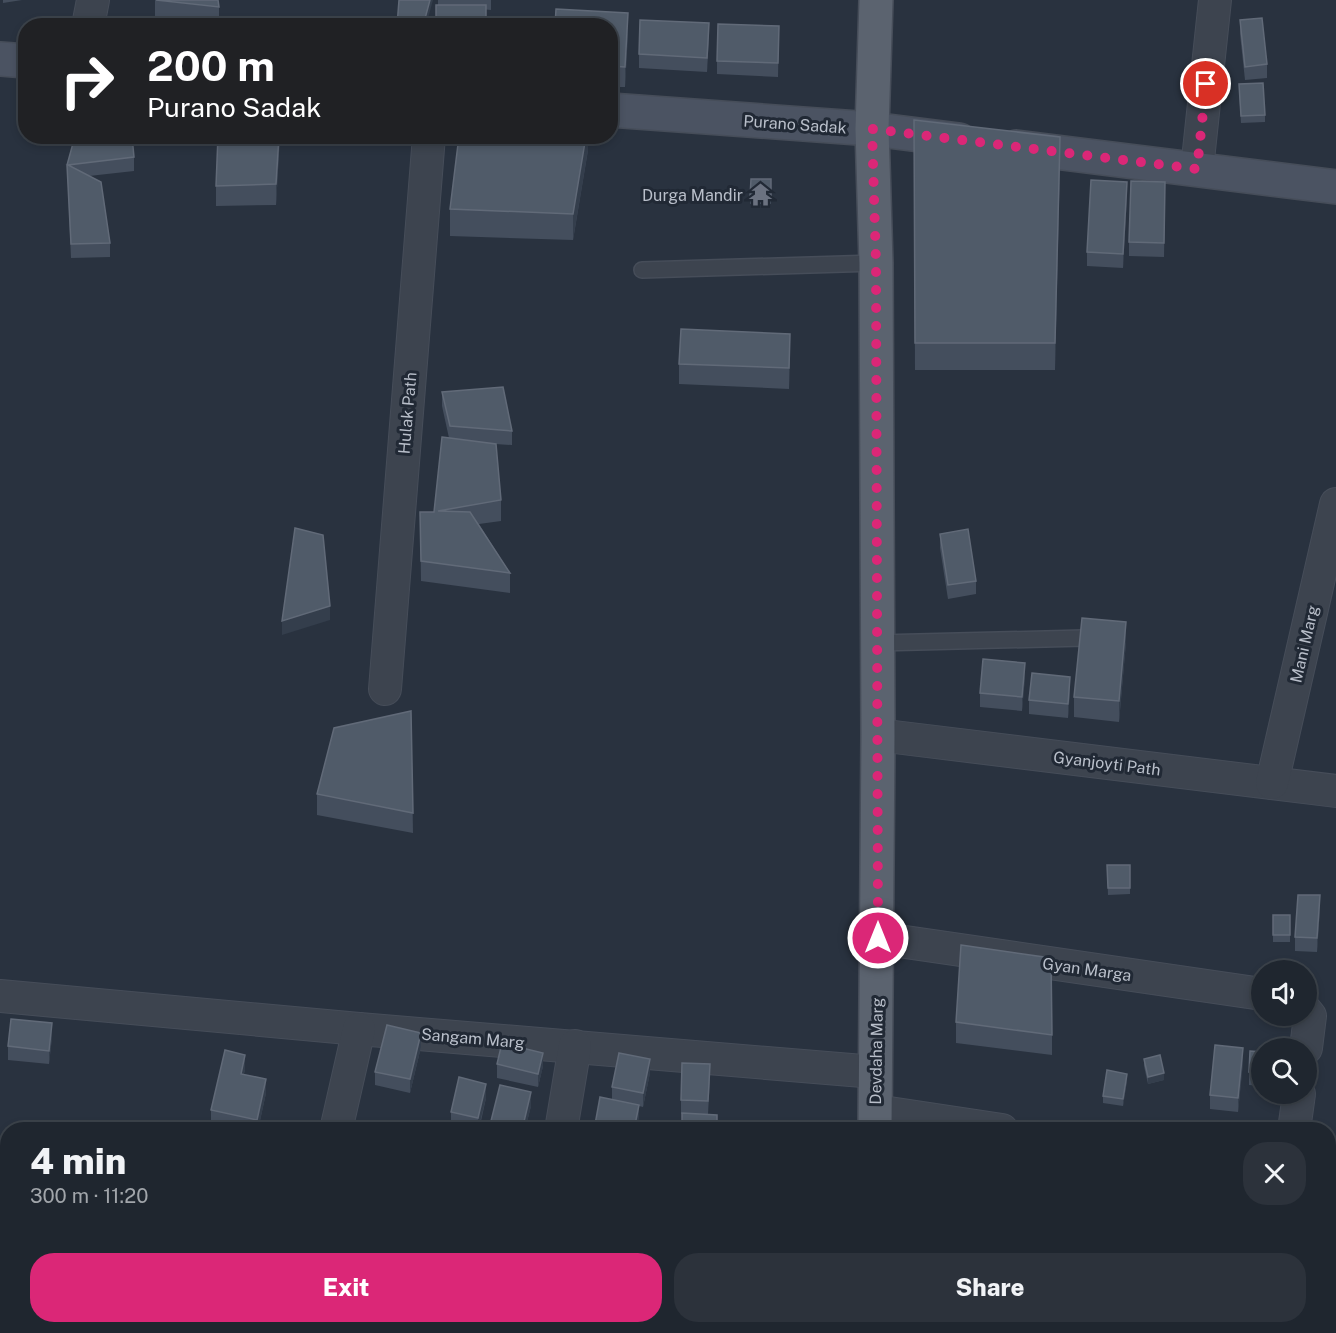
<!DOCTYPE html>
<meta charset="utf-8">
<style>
body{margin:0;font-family:"Public Sans",sans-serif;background:#2c323b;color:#f1f3f6;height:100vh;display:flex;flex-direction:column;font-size:22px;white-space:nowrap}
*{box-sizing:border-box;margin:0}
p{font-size:20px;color:#a1a5aa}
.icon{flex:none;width:33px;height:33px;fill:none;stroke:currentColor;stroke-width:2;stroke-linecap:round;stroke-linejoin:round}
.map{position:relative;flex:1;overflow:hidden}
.sheet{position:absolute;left:0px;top:1122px;width:1336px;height:212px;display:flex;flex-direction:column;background:#1f262f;border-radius:24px 24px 0 0;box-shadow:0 3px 9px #0003,0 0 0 2px #3c434b}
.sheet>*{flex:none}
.banner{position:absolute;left:18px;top:18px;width:600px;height:126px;border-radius:24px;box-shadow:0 3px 9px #0003,0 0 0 2px #3c434b;background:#202124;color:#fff;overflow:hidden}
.tools{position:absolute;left:1251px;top:960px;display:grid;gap:12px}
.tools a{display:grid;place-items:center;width:66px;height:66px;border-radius:50%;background:#1f262f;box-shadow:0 3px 9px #0003,0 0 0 2px #3c434b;font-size:30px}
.pin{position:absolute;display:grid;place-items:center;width:51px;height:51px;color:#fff;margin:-26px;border:3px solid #fff;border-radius:50%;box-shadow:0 2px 6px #0007}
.me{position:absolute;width:66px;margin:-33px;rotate:0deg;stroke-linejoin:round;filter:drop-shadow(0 0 4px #0008)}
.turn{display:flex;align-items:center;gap:21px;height:126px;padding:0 30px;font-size:27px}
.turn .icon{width:78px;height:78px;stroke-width:2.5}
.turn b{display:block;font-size:42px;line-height:51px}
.round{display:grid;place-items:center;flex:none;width:63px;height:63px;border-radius:24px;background:#2c323b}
.headline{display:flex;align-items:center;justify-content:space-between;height:102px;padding:0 30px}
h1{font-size:36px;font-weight:800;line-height:45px}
.primary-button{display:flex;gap:12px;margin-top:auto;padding:12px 30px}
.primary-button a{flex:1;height:69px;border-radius:24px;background:#db2777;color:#fff;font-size:24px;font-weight:800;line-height:69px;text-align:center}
.primary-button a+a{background:#2c323b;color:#f1f3f6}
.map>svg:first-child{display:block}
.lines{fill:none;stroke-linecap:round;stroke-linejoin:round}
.lane-casing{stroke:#464d59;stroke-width:18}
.street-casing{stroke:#464d59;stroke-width:34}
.secondary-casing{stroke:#464d59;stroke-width:36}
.primary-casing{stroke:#464d59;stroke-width:36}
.lane{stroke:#3d444f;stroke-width:15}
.street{stroke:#3d444f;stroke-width:32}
.secondary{stroke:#4b5362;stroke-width:33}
.primary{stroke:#5b636f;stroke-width:33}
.wall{fill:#444e5d}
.shaded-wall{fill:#343e4c}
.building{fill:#505b69;stroke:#616a78;stroke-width:1.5}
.route{stroke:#db2777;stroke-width:10;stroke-dasharray:0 18}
.labels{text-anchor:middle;stroke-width:6;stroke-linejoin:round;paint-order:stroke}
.street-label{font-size:16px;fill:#b9bfca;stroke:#212935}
.poi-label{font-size:16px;fill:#b9bfca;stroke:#212935;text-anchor:end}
</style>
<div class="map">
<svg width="1336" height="1333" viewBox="0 0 1336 1333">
<rect width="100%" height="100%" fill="#29323f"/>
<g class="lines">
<defs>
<g id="lane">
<path d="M642,270L876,263"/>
<path d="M878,643L1084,638L1100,639"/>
</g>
<g id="street">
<path d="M88,26L93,0"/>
<path d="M1197,169L1215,0"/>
<path d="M385,689L429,136"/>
<path d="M878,735L1336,791"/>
<path d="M1272,783L1336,504"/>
<path d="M878,938L1262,994"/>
<path d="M0,996L359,1029L875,1072"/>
<path d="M1306,1048L1310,1016L1306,1011"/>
<path d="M876,1111L1002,1130"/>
<path d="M336,1130L359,1029"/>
<path d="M561,1130L575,1046"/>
<path d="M1294,1130L1299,1094"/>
<path d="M1135,1326L1165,1333"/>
</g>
<g id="secondary">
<path d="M0,59L26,61"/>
<path d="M610,110L872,129L959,140"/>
<path d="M1016,147L1336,187"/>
</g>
<g id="primary">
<path d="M875,1130L878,735L876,263L872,129L876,0"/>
<path d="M869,1333L870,1326"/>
</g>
</defs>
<use href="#lane" class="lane-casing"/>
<use href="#street" class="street-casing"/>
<use href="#secondary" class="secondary-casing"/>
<use href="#primary" class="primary-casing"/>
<use href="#lane" class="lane"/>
<use href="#street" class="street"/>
<use href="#secondary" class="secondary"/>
<use href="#primary" class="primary"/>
</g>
<g class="wall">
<path d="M3,0H22L3,3Z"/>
<path d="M155,0L219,7V26H205L155,20Z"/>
<path d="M438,0H491V10L438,5Z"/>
<path d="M1240,20L1267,64V78L1245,80L1240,34Z"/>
<path d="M610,26L628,33L625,87H610Z"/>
<path d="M779,26L778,77L717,74V61Z"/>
<path d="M709,37L707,72L639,68V54Z"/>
<path d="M1239,91L1265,115V122L1241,123Z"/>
<path d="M914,120L1060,163L1055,370H915Z"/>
<path d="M280,136L276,205L216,206V186Z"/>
<path d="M588,136V150L573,240L450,236V209Z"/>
<path d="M134,157V171L89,176L110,243V257L71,258L67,165Z"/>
<path d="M771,179V204H750V197Z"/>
<path d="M1127,196L1123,268L1087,266V252Z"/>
<path d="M1165,196L1164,257L1129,256V242Z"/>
<path d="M790,354L789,389L679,384V364Z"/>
<path d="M442,392L512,431V445L495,444L501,500V521L479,524L510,573V593L421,581L420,512H434L449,438L442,406Z"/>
<path d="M940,534L976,581V594L948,599L940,548Z"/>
<path d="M1126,642L1119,722L1074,717V697Z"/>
<path d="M1025,677L1022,711L980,707V693Z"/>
<path d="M1070,691L1068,718L1029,714V700Z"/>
<path d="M411,711L413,833L317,815V794Z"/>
<path d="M1107,865L1130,888V894L1108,895Z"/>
<path d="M1320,909L1317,952L1295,951V937Z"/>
<rect x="1273" y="915" width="17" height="27"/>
<path d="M956,1022L1052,1035V1055L956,1043Z"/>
<path d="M52,1037L49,1064L8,1060V1046Z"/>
<path d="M421,1047L410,1093L375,1085V1072Z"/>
<path d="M1262,1052V1086L1249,1085V1072Z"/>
<path d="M1144,1059L1164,1080L1148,1084L1144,1066Z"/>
<path d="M1243,1062L1238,1112L1210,1109V1095Z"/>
<path d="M497,1064L543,1066L538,1087L497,1078Z"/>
<path d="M245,1069L244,1074L266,1093L258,1130H237L211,1123V1110Z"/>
<path d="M650,1073L643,1107L639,1106V1119L612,1100V1087Z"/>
<path d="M710,1078L708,1114H681V1100Z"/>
<path d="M1127,1081L1123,1106L1103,1103V1096Z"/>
<path d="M486,1098L479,1130H468L451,1126V1112Z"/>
<path d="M531,1106L525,1130H490V1125Z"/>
<rect x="908" y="1326" width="23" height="7"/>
</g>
<g class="shaded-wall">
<path d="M430,0H433L426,26H423Z"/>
<path d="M628,13V33L625,87V67Z"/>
<path d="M279,136H280L276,205V184Z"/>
<path d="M586,136H588V150L573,240V214Z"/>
<path d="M1060,137V163L1055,370V343Z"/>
<path d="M1127,182V196L1123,268V254Z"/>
<path d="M790,334V354L789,389V368Z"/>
<path d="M330,606V620L282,635V621Z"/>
<path d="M1126,622V642L1119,722V701Z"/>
<path d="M1025,663V677L1022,711V697Z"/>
<path d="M1070,677V691L1068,718V704Z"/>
<path d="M1320,895V909L1317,952V938Z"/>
<path d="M52,1023V1037L49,1064V1051Z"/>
<path d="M421,1033V1047L410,1093V1079Z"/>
<path d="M1243,1048V1062L1238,1112V1098Z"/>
<path d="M543,1053V1066L538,1087V1074Z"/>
<path d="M245,1055V1069L241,1087V1074Z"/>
<path d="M650,1059V1073L643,1107V1093Z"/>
<path d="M1164,1073V1080L1148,1084V1077Z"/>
<path d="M1127,1074V1081L1123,1106V1099Z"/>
<path d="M266,1079V1093L258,1130H257V1120Z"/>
<path d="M486,1084V1098L478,1130V1118Z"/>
<path d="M531,1092V1106L525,1130H522Z"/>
<path d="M639,1105V1119L636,1130H634Z"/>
</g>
<g class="building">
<path d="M156,0H218L219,7Z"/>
<path d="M399,0H430L423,26H397Z"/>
<rect x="436" y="5" width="50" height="21"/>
<path d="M556,9L628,13L625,67L610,66V26H555Z"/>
<path d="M1262,18L1267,64L1245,67L1240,20Z"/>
<path d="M640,20L709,23L707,58L639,54Z"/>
<path d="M718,24L779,26L778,63L717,61Z"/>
<path d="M1263,83L1265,115L1241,116L1239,84Z"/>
<path d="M914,120L1060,137L1055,343H915Z"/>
<path d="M75,136H132L134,157L68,165L101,182L110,243L71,244L67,165Z"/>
<path d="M218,136H279L276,184L216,186Z"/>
<path d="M459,136H586L573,214L450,209Z"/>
<path d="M751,179H771V197H750Z"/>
<path d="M1091,180L1127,182L1123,254L1087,252Z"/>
<path d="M1131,181L1165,182L1164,243L1129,242Z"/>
<path d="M681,329L790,334L789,368L679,364Z"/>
<path d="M503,387L512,431L450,426L442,392Z"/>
<path d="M442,437L496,444L501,500L438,511L470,512L510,573L421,561L420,512H434Z"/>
<path d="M295,528L323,535L330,606L282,621Z"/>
<path d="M968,529L976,581L948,585L940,534Z"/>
<path d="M1082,618L1126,622L1119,701L1074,697Z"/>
<path d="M983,659L1025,663L1022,697L980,693Z"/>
<path d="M1032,673L1070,677L1068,704L1029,700Z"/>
<path d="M411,711L413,813L317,794L334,728Z"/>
<path d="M1107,865H1130V888H1108Z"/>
<path d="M1298,895H1320L1317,938L1295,937Z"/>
<rect x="1273" y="915" width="17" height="20"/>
<path d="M961,945L1051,958L1052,1035L956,1022Z"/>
<path d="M11,1019L52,1023L49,1051L8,1046Z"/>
<path d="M387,1025L421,1033L410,1079L375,1072Z"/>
<path d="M502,1043L543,1053L538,1074L497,1064Z"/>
<path d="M1215,1045L1243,1048L1238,1098L1210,1095Z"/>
<path d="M225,1050L245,1055L241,1074L266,1079L257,1120L211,1110Z"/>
<path d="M1250,1051L1262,1052V1072H1249Z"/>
<path d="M619,1053L650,1059L643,1093L612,1087Z"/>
<path d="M1160,1055L1164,1073L1148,1077L1144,1059Z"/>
<path d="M682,1063L710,1064L708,1101L681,1100Z"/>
<path d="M1107,1070L1127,1074L1123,1099L1103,1096Z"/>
<path d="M459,1077L486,1084L478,1118L451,1112Z"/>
<path d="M500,1085L531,1092L522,1130H511L490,1125Z"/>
<path d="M600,1097L639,1105L634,1130H594Z"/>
<path d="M682,1113L717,1115V1130H682Z"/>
</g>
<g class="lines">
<path class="route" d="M878,938L876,263L872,129L1197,169L1206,84"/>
</g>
<defs>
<symbol id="temple-bare" viewBox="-9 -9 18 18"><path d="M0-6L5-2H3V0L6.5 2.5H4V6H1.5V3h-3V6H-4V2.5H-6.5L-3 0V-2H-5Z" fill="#6b7280" stroke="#212935" stroke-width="2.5" paint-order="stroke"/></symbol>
</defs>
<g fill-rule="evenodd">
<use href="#temple-bare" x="744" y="178" width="33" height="33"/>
</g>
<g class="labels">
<g class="street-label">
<text transform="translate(795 124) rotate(4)" y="6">Purano Sadak</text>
<text transform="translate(407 413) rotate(-85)" y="6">Hulak Path</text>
<text transform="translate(1304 644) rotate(-77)" y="6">Mani Marg</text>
<text transform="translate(1107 763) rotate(7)" y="6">Gyanjoyti Path</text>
<text transform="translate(1087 969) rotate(8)" y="6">Gyan Marga</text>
<text transform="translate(473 1038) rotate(5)" y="6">Sangam Marg</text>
<text transform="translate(876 1051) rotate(-89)" y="6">Devdaha Marg</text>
</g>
<g class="poi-label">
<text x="743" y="201">Durga Mandir</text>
</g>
</g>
</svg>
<div class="tools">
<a><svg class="icon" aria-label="sound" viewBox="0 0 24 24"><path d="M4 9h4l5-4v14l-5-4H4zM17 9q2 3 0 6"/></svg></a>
<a><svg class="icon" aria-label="search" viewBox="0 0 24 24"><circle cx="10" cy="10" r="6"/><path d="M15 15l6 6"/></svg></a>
</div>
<div class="pin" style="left:1206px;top:84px;background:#d93025"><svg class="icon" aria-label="arrive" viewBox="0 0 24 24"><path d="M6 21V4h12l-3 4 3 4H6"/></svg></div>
<svg class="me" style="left:878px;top:938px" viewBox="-20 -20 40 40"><circle r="17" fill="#db2777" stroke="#fff" stroke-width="3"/><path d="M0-11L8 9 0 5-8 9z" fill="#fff"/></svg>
<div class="banner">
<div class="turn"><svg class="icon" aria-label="right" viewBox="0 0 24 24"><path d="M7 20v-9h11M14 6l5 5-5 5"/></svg><div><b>200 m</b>Purano Sadak</div></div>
</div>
<section class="sheet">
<div class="headline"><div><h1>4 min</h1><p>300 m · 11:20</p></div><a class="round"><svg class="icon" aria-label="close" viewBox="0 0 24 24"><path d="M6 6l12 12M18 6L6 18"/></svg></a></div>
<div class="primary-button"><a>Exit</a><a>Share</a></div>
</section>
</div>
